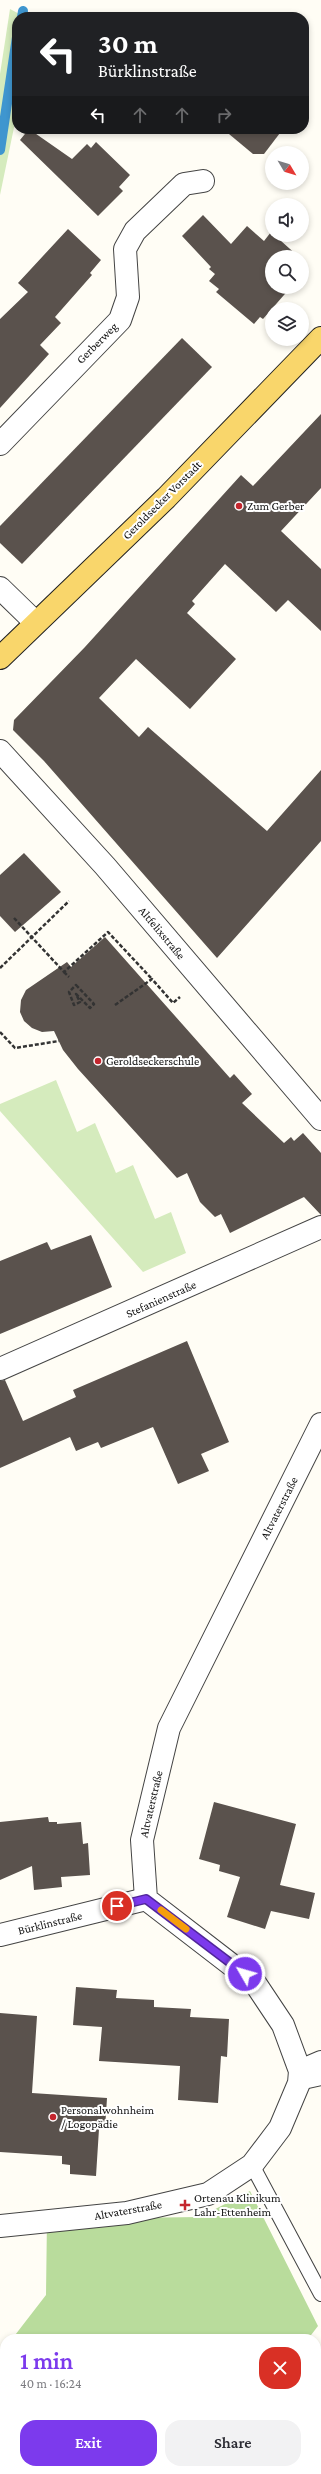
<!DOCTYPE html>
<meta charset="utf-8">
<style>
body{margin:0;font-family:"Crimson Pro",serif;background:#f2f2f3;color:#2b2b33;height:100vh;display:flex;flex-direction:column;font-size:15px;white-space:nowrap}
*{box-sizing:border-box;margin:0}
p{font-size:13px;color:#7c7c81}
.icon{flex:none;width:22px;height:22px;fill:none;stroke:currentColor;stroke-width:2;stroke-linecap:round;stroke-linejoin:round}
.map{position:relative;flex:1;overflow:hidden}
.panel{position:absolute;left:0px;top:2334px;width:321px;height:140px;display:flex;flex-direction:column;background:#fff;border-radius:16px 16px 0 0;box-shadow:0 2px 6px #0003}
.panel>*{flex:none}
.top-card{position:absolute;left:12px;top:12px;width:297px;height:122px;border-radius:16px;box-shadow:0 2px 6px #0003;background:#202124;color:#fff;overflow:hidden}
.needle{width:26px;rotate:128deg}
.tools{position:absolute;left:265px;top:146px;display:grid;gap:8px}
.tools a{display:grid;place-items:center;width:44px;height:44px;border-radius:50%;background:#fff;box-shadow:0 2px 6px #0003;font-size:20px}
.pin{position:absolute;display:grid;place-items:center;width:34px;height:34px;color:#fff;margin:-17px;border:2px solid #fff;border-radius:50%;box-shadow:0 1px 4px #0007}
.me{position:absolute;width:44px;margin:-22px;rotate:308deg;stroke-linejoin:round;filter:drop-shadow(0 0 3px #0008)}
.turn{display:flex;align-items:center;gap:14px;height:84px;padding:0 20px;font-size:18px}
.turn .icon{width:52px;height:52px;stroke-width:2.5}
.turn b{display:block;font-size:28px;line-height:34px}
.lanes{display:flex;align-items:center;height:38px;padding:0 20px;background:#0003;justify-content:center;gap:20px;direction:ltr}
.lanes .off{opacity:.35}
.round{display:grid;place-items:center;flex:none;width:42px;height:42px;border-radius:16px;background:#f2f2f3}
.headline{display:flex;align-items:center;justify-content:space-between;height:68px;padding:0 20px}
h1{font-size:24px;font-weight:600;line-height:30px;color:#7c3aed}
.button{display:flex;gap:8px;margin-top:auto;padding:8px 20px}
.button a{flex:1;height:46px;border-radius:16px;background:#7c3aed;color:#fff;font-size:16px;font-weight:600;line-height:46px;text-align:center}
.button a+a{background:#f2f2f3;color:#2b2b33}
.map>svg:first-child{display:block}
.green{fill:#d5ebbd}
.forest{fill:#b9dc9c}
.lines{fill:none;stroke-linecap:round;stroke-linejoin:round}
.stream{stroke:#3f96cf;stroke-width:10}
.building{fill:#5a524d}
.lane-casing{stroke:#444;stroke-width:16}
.street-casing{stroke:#444;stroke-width:24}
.primary-casing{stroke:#222;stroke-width:24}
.path{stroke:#333;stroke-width:2.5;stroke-dasharray:4 2;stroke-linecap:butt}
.lane{stroke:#fff;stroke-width:14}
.street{stroke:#fff;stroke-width:22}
.primary{stroke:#f9d66b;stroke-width:22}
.route-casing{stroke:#51269a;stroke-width:10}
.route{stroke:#7c3aed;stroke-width:7}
.slow{stroke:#f59e0b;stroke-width:7}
.poi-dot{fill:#c4262e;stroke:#fff;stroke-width:1.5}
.labels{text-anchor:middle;stroke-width:4;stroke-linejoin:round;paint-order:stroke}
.street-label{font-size:12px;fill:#111;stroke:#fff}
.poi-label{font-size:12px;fill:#111;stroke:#fff;text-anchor:start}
</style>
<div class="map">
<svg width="321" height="2474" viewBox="0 0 321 2474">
<rect width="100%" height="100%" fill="#fffdf5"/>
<g class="green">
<path d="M10,9L25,17H17V113L0,195V74Z"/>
<path d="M56,1080L77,1132L95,1123L116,1173L133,1165L155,1219L171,1212L186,1253L143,1272L0,1111V1104Z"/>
</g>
<g class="forest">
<path d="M250,2191L318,2326L308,2339H12L46,2295L47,2219L200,2217Z"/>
<path d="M5,2347V2469H238L237,2474H0V2354Z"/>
</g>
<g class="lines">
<g class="stream">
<path d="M22,17L23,11"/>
<path d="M0,150L17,37"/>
</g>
</g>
<g class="building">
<path d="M29,129L72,159L87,144L91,148L96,142L130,175L119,187L123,191L98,216L20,140Z"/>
<path d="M223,129H283L264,154H253Z"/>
<path d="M203,215L231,244L247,226L264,241L271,232L299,257H272V287H291L263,319L260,317L254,324L216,292L219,289L209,281L215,274L209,269L211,267L182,236Z"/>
<path d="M68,229L101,260L90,273L92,275L55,317L61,323L40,345L49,354L0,408V319L28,292L18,283Z"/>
<path d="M182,338L212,367L22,564L0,543V526Z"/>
<path d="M321,414V488L281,531L321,569V631L288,600L276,612L225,564L192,601L195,604L187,613L236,659L190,709L136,659L99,698L139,737L148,727L267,831L321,770V841L217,958L44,761L13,730L14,720L85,647L241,475L253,486Z"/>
<path d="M24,853L61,892L15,932L0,916V875Z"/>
<path d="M105,937L230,1078L234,1074L252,1094L242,1103L284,1143L291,1137L294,1141L303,1133L321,1153V1215L304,1197L230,1233L221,1214L215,1217L200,1202L187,1173L177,1178L78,1069L63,1050L54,1031L42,1032L32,1028L24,1021L20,1012L21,1000L26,990L67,962L71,967Z"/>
<path d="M91,1235L112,1287L0,1334V1261L47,1242L51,1250Z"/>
<path d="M187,1341L229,1442L201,1454L209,1471L178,1484L153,1427L101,1448L98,1442L76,1451L70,1437L0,1468V1381L5,1380L23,1421L76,1397L73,1390Z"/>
<path d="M214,1802L296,1824L280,1885L315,1893L309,1919L271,1911L265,1929L227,1917L240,1877L219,1871L220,1865L199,1859Z"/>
<path d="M48,1817L49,1822H57V1824L81,1822L83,1844L88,1843L90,1875L61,1877L62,1887L34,1890L32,1866L0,1880V1822Z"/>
<path d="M76,1987L117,1990L116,1998L154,2000V2007L191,2009L190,2017L229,2019L227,2057L221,2056L218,2103L178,2100L180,2066L99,2061L102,2027L73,2025Z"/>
<path d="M0,2013L37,2016L32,2093L107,2098L105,2129H99L96,2176L70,2174V2165L62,2164V2156L0,2152Z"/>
</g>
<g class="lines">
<defs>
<g id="lane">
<path d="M299,2083L321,2078"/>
<path d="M252,2165L321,2294"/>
</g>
<g id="street">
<path d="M0,444L120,320L128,297L125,249L135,231L184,184L203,181"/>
<path d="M0,588L35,622"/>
<path d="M0,751L105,866L321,1119"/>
<path d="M0,1369L321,1227"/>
<path d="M0,1935L146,1899"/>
<path d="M300,2071L321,2062"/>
<path d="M0,2226L127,2213L208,2194L252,2165L280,2128L299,2083L300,2071L283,2025L255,1983L146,1899L142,1840L169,1728L321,1424"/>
</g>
<path id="primary" d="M0,658L166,498L321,338"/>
</defs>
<use href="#lane" class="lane-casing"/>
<use href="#street" class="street-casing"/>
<use href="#primary" class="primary-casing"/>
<g class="path">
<path d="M14,918L64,972L108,932L152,979"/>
<path d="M0,968L69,901"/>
<path d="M64,972L69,977"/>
<path d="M76,985L94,1004L90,1008L76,994L80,1002L74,1005L69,992Z"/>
<path d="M115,1005L152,979L173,1003L180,997"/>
<path d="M0,1032L15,1048L59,1041"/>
</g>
<use href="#lane" class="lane"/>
<use href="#street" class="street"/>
<use href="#primary" class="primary"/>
</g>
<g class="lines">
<defs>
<path id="route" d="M117,1906L146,1899L245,1974"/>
</defs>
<use href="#route" class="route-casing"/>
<use href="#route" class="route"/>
<path class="slow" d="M161,1910L186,1929"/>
</g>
<g class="poi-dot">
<circle cx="239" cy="506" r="4"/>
<circle cx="98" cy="1061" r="4"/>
<circle cx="53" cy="2117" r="4"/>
<path d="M183 2199h4v4h4v4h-4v4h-4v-4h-4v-4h4z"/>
</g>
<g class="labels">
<g class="street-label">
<text transform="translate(97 343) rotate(-45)" y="4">Gerberweg</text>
<text transform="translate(162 500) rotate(-45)" y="4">Geroldsecker Vorstadt</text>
<text transform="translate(162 933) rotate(50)" y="4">Altfelixstraße</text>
<text transform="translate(161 1299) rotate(-24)" y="4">Stefanienstraße</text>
<text transform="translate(279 1508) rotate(-63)" y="4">Altvaterstraße</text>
<text transform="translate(151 1804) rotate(-77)" y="4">Altvaterstraße</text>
<text transform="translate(50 1923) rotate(-14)" y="4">Bürklinstraße</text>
<text transform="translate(128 2210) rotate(-10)" y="4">Altvaterstraße</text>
</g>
<g class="poi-label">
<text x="247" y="510">Zum Gerber</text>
<text x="106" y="1065">Geroldseckerschule</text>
<text x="61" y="2114">Personalwohnheim<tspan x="61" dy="14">/ Logopädie</tspan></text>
<text x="194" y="2202">Ortenau Klinikum<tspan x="194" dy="14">Lahr-Ettenheim</tspan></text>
</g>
</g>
</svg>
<div class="tools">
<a><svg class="needle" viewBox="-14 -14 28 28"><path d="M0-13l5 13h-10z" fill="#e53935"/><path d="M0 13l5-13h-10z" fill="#7c7c81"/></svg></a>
<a><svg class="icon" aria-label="sound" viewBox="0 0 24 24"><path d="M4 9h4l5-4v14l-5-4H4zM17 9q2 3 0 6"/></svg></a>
<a><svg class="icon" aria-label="search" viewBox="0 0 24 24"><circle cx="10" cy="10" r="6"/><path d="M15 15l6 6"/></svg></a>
<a><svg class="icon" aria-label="layers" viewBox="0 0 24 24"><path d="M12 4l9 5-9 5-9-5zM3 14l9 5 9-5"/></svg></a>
</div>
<div class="pin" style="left:117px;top:1906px;background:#d93025"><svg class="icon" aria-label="arrive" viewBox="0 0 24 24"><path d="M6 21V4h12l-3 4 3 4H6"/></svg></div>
<svg class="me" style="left:245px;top:1974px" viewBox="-20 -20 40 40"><circle r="17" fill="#7c3aed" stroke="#fff" stroke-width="3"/><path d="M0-11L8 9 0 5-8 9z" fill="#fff"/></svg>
<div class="top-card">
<div class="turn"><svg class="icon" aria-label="left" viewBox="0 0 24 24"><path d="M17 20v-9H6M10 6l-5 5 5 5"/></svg><div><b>30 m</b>Bürklinstraße</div></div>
<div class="lanes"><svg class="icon" aria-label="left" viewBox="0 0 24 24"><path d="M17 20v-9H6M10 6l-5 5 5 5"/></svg><svg class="icon off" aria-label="ahead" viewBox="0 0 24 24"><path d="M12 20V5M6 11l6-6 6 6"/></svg><svg class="icon off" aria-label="ahead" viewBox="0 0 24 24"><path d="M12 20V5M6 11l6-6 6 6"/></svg><svg class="icon off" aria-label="right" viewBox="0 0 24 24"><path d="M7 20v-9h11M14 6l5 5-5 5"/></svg></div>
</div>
<section class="panel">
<div class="headline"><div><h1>1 min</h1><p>40 m · 16:24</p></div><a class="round" style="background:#d93025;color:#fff"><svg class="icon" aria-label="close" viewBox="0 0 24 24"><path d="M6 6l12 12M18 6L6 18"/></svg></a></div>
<div class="button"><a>Exit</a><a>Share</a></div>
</section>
</div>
